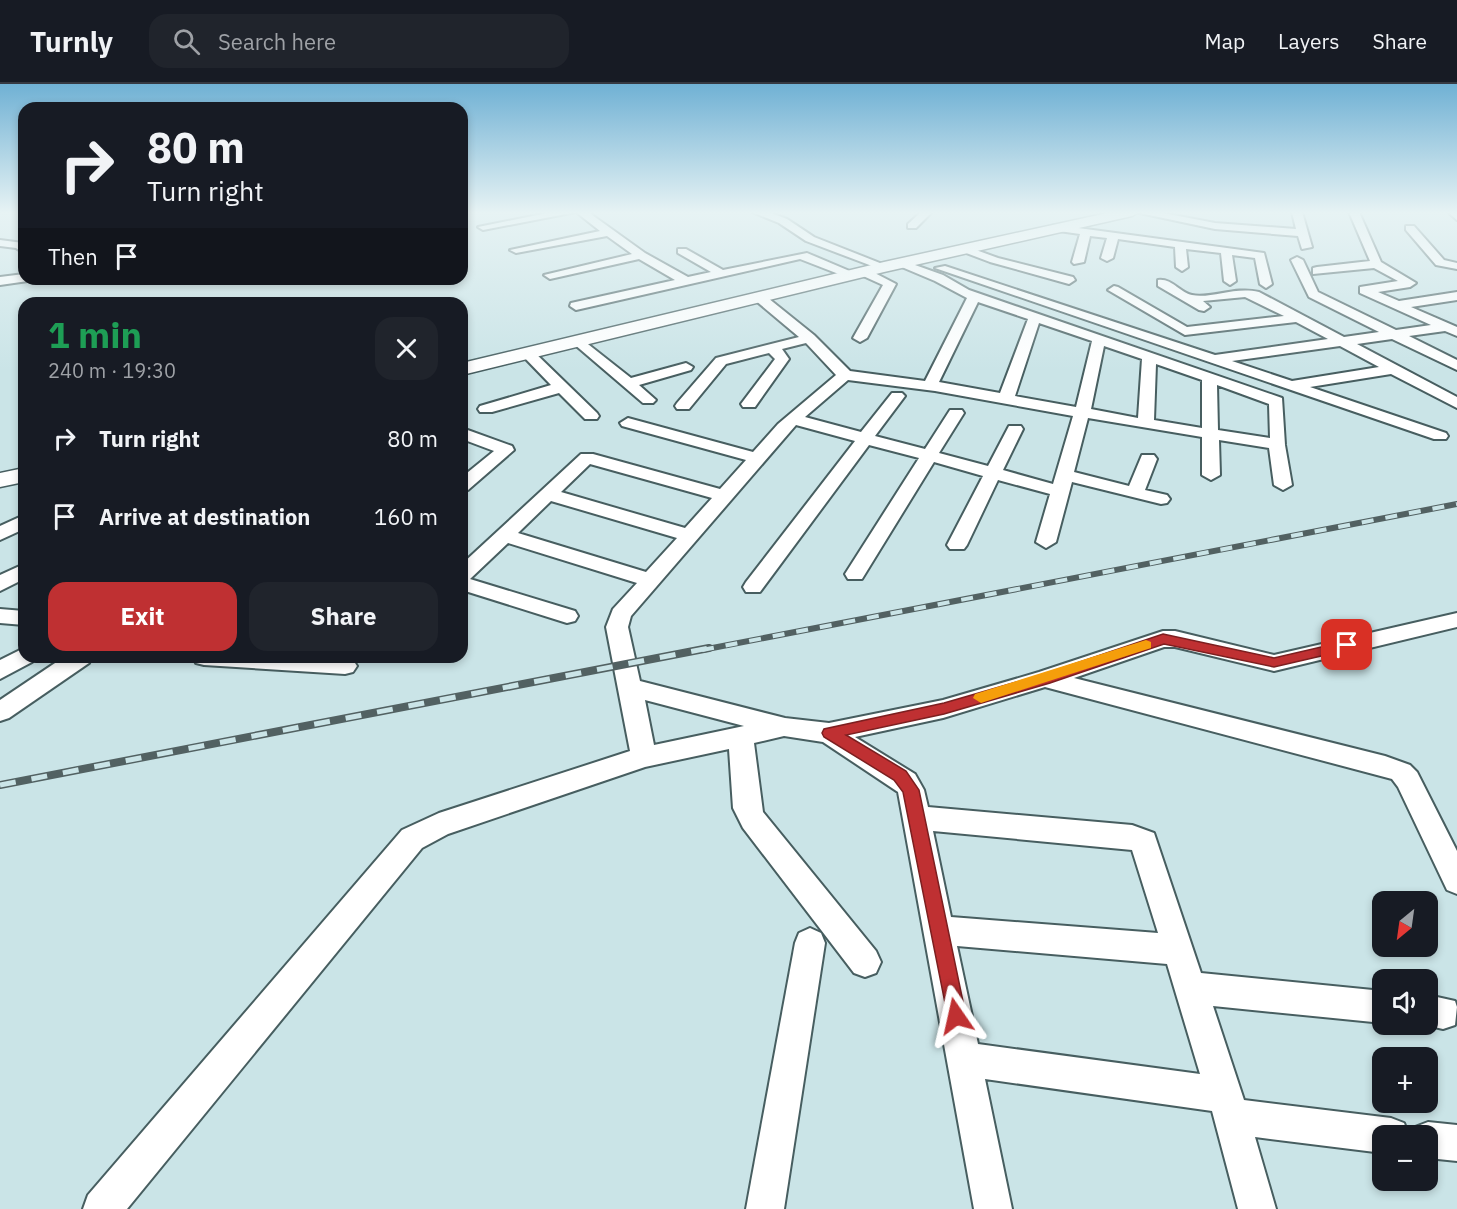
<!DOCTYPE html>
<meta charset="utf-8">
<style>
body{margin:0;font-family:"IBM Plex Sans",sans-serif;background:#20242c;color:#f1f3f6;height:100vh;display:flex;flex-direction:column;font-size:22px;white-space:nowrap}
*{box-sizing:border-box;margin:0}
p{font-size:20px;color:#9ea1a6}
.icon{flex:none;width:33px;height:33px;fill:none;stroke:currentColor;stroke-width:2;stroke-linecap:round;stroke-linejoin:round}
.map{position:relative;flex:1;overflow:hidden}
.panel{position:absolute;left:18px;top:213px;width:450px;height:366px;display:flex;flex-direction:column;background:#171b24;border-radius:18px;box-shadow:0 3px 9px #0003}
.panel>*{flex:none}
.hud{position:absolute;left:18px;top:18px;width:450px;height:183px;border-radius:18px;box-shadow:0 3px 9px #0003;background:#171b24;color:#f1f3f6;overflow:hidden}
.needle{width:39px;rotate:209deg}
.fabs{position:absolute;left:1372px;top:807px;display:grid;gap:12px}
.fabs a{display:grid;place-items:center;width:66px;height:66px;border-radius:12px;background:#171b24;box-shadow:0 3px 9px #0003;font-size:30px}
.pin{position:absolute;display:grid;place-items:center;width:51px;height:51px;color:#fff;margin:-26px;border-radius:12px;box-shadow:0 3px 9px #0006}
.me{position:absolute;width:66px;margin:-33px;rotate:349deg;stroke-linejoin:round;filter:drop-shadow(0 0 4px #0008)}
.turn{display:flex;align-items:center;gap:21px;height:126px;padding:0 30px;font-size:27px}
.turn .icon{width:78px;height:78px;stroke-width:2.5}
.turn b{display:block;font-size:42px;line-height:51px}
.then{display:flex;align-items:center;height:57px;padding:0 30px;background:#0003;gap:12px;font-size:22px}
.round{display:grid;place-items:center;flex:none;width:63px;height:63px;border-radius:18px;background:#20242c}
.head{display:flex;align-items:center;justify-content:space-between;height:102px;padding:0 30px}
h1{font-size:36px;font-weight:700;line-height:45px;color:#1e9e55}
.action{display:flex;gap:12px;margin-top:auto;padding:12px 30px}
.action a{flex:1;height:69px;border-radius:18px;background:#bf3032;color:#fff;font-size:24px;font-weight:700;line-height:69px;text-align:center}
.action a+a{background:#20242c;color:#f1f3f6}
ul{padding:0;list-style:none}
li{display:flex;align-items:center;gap:18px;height:78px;padding:0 30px}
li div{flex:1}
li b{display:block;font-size:22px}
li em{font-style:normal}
header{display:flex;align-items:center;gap:36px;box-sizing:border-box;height:84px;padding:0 30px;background:#171b24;border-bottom:2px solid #363941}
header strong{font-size:28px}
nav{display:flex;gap:33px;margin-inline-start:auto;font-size:21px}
.search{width:420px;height:54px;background:#20242c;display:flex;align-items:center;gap:15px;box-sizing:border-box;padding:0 21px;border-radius:18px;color:#9ea1a6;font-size:22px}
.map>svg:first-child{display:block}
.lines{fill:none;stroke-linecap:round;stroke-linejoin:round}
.minor-casing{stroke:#475e60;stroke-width:4}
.major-casing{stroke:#475e60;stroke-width:3}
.minor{fill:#fff;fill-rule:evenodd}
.major{fill:#fff;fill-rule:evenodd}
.rail-far1-casing{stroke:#526162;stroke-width:6}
.rail-casing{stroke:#526162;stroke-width:8}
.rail-far1{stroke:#cae4e7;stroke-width:4;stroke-dasharray:12;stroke-linecap:butt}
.rail{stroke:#cae4e7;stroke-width:5;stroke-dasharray:16;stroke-linecap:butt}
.route{fill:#bf3032;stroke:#7c1f20;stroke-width:1.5}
.slow{fill:#f59e0b}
</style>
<header>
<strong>Turnly</strong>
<div class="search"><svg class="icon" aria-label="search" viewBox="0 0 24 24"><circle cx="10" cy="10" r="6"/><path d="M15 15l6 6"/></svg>Search here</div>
<nav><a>Map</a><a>Layers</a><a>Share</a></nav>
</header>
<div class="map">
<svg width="1457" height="1125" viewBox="0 0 1457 1125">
<rect width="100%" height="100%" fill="#cae4e7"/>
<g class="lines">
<defs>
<g id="minor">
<path d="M552,128H576L483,146L478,143Z"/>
<path d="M576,128H588L645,169L688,193L711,188L678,169V165H686L723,186L807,169L859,191L849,194L800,175L576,226L570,222L571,219L675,196L639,175L550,195L544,191L632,170L607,152L516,169L510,166L600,147Z"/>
<path d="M752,128H768L787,135L814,153L890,183L880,185L806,157L779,139Z"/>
<path d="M921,128H932L916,144H908V140Z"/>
<path d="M1135,128H1158L1215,139L1296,145L1292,128H1302L1312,163L1302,165L1298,152L1215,145Z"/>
<path d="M1349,128H1359L1381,178L1416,199L1410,203L1378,208L1399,217L1457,208V216L1411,223L1457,243V252L1445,247L1409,252L1457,276V286L1392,255L1357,260L1457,313V324L1391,290L1310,303L1446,349L1448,352L1446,355H1434L935,184L945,182L1215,271L1328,255L1296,238L1185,251L1108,206L1114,202L1118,203L1187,243L1284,232L1245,213L1203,217L1210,223L1204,227L1199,226L1158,202V196C1172,194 1180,209 1192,211C1211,215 1235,202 1259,208L1344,253L1379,248L1309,213L1291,176L1297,173L1303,176L1318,208L1396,246L1431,241L1360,209V203L1398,197L1374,184L1313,190V184L1317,183L1370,177ZM1340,262L1379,283L1292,297L1232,277Z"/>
<path d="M1448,128H1457V136Z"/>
<path d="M1056,141L1264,169L1272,200L1266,204L1260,200L1255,174L1232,171L1236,197L1230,201L1224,197L1221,169L1186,165L1188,183L1182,187L1176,183L1175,163L1118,155L1113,174L1107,177L1101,174L1107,154L1090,152L1084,178L1074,180L1072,178L1080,150L1052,146V142Z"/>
<path d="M1406,142H1414L1444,176L1457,179V185L1436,181L1406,146Z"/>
<path d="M0,156L23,159L24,169L16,164L0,162Z"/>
<path d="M965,162L998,174L1073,193L1075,196L1069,200L990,178L961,167L959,165Z"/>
<path d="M901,176L943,191L969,206L1282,314L1285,361L1292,401L1283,406L1274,401L1269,364L1219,356L1220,391L1211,396L1202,391V353L1088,334L1074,388L1129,402L1142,371H1154L1157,375L1145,406L1167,411L1170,415L1167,419L1161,420L1072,398L1056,458L1046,464L1036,458L1050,410L998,396L967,461L964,465H950L947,461L983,392L934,378L862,495H848L845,490L919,374L869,361L760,508H746L743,503L746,498L855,357L796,341L631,532L628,543L640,597L785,634L829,639L943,616L1039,588L1163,547H1175L1274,571L1457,529V543L1274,587L1175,563H1164L1074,594L1385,672L1410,681L1417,688L1457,767V810L1447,806L1398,703L1392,695L1045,603L943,634L855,653L915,690L924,706L928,723L1132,741L1154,749L1201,889L1383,907V939L1213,922L1244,1016L1391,1034L1404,1039L1409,1052H1383V1069L1255,1053L1276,1125H1238L1212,1027L985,995L1012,1125H974L898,708L823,658L784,652L754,659L763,728L876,867L881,878L876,889L865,893L854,889L743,744L733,724L729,665L645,683L448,750L422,764L127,1125H83L88,1111L402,746L439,729L630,667L606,543L613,525L637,499L508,459L470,495L575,527L578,532L575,537L567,539L462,506V480L581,370H593L720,405L746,376L622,342L620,339L628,334L753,368L778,340L836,291L806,259L782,265L789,275L755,323H743L741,320L775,275L769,269L726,280L689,325H677L675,322L677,319L716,274L799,253L755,216V210H763L814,251L850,287L925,297L967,214L935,197L897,181L895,179ZM978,218L1028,235L1000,309L939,298ZM1039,239L1092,257L1076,323L1015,312ZM1104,262L1142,275L1138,334L1091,325ZM1156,280L1202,296V344L1154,336ZM848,296L935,307L1073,332L1053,400L1003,386L1023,345L1021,342H1009L988,382L939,369L964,329L962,326H950L925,365L875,352L905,312L902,309H892L861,348L805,333ZM1217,301L1269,320L1270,354L1218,346ZM590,380L712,414L685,444L561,408ZM551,417L677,454L646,488L518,449ZM645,616L744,642L654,661ZM933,747L1132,766L1158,849L951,833ZM957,862L1167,880L1200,990L978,960Z"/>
<path d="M865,184L896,200L867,254L860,258L853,254L883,201L861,191V185Z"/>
<path d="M24,190V195L28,197L0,201V193Z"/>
<path d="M579,253L631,294L686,279L693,283L691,286L639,301L656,316L653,319H643L574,260L572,257Z"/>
<path d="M527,265L532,266L597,329L599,332L597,335H585L559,309L492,328H480L478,325L480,322L551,301L520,269Z"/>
<path d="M462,344L512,362L514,366L468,406L462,407V393L494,367L462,355Z"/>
<path d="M24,431V445L0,456V442Z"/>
<path d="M24,480V495L0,507V491Z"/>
<path d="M0,525L24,527V541L0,539Z"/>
<path d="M24,564V573H35L32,578L0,595V576Z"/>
<path d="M64,573H92L89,579L9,634L0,637V616Z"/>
<path d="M193,573H332L353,576L357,582L353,588L345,590L204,581L196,579Z"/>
<path d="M810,844L821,849L825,859L784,1125H746L795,859L799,849Z"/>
<path d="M1428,911L1455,917L1457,923L1455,941L1443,945L1421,940H1428Z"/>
<path d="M1428,1038L1457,1041V1077L1428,1074V1052H1412L1415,1043Z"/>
</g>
<g id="major">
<path d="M1112,128H1139L1132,132L884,188L462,291V279L884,178Z"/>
<path d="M24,384V398L0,403V389Z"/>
</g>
</defs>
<use href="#minor" class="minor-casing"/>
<use href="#major" class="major-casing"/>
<use href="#minor" class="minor"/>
<use href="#major" class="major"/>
<defs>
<path id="rail-far1" d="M702,566L1457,420"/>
<path id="rail" d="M0,701L709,564"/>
</defs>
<use href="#rail-far1" class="rail-far1-casing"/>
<use href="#rail" class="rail-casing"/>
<use href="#rail-far1" class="rail-far1"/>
<use href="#rail" class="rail"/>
</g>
<linearGradient id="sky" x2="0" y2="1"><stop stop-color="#70b1d4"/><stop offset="0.45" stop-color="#e7f3f4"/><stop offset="1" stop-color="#e7f3f4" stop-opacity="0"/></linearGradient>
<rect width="1457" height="286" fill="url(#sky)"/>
<path class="route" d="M1163,550L1274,574L1347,557L1354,561L1347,566L1274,583L1164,560L1050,599L944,630L846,651L906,687L919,706L966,932L963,939L956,942L949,939L903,708L894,696L824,653L822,649L824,645L944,619L1041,591Z"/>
<path class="slow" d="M1146,556L1151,558V564L981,619L973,614L975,610Z"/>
</svg>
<div class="fabs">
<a><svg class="needle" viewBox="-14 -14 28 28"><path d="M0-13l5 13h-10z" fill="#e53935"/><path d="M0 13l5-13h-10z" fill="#9ea1a6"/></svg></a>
<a><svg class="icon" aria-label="sound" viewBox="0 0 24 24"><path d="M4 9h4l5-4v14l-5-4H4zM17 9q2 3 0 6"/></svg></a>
<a>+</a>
<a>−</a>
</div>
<div class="pin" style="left:1347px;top:561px;background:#d93025"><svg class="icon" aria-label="arrive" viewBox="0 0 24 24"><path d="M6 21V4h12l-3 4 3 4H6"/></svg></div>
<svg class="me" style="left:956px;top:932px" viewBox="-20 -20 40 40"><path d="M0-17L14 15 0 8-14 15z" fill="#bf3032" stroke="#fff" stroke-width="4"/></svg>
<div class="hud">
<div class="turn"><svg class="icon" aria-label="right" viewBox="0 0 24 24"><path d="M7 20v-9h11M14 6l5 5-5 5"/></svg><div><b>80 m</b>Turn right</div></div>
<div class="then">Then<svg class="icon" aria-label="arrive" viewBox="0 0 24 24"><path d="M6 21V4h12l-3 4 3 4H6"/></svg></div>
</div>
<section class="panel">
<div class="head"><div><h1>1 min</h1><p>240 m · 19:30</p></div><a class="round"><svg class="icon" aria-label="close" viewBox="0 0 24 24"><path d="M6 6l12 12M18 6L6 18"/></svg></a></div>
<ul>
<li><svg class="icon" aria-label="right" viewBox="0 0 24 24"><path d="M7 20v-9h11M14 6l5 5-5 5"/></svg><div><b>Turn right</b></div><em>80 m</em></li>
<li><svg class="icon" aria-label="arrive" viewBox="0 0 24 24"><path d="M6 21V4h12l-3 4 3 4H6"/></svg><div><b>Arrive at destination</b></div><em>160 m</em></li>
</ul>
<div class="action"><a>Exit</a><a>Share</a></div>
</section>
</div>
